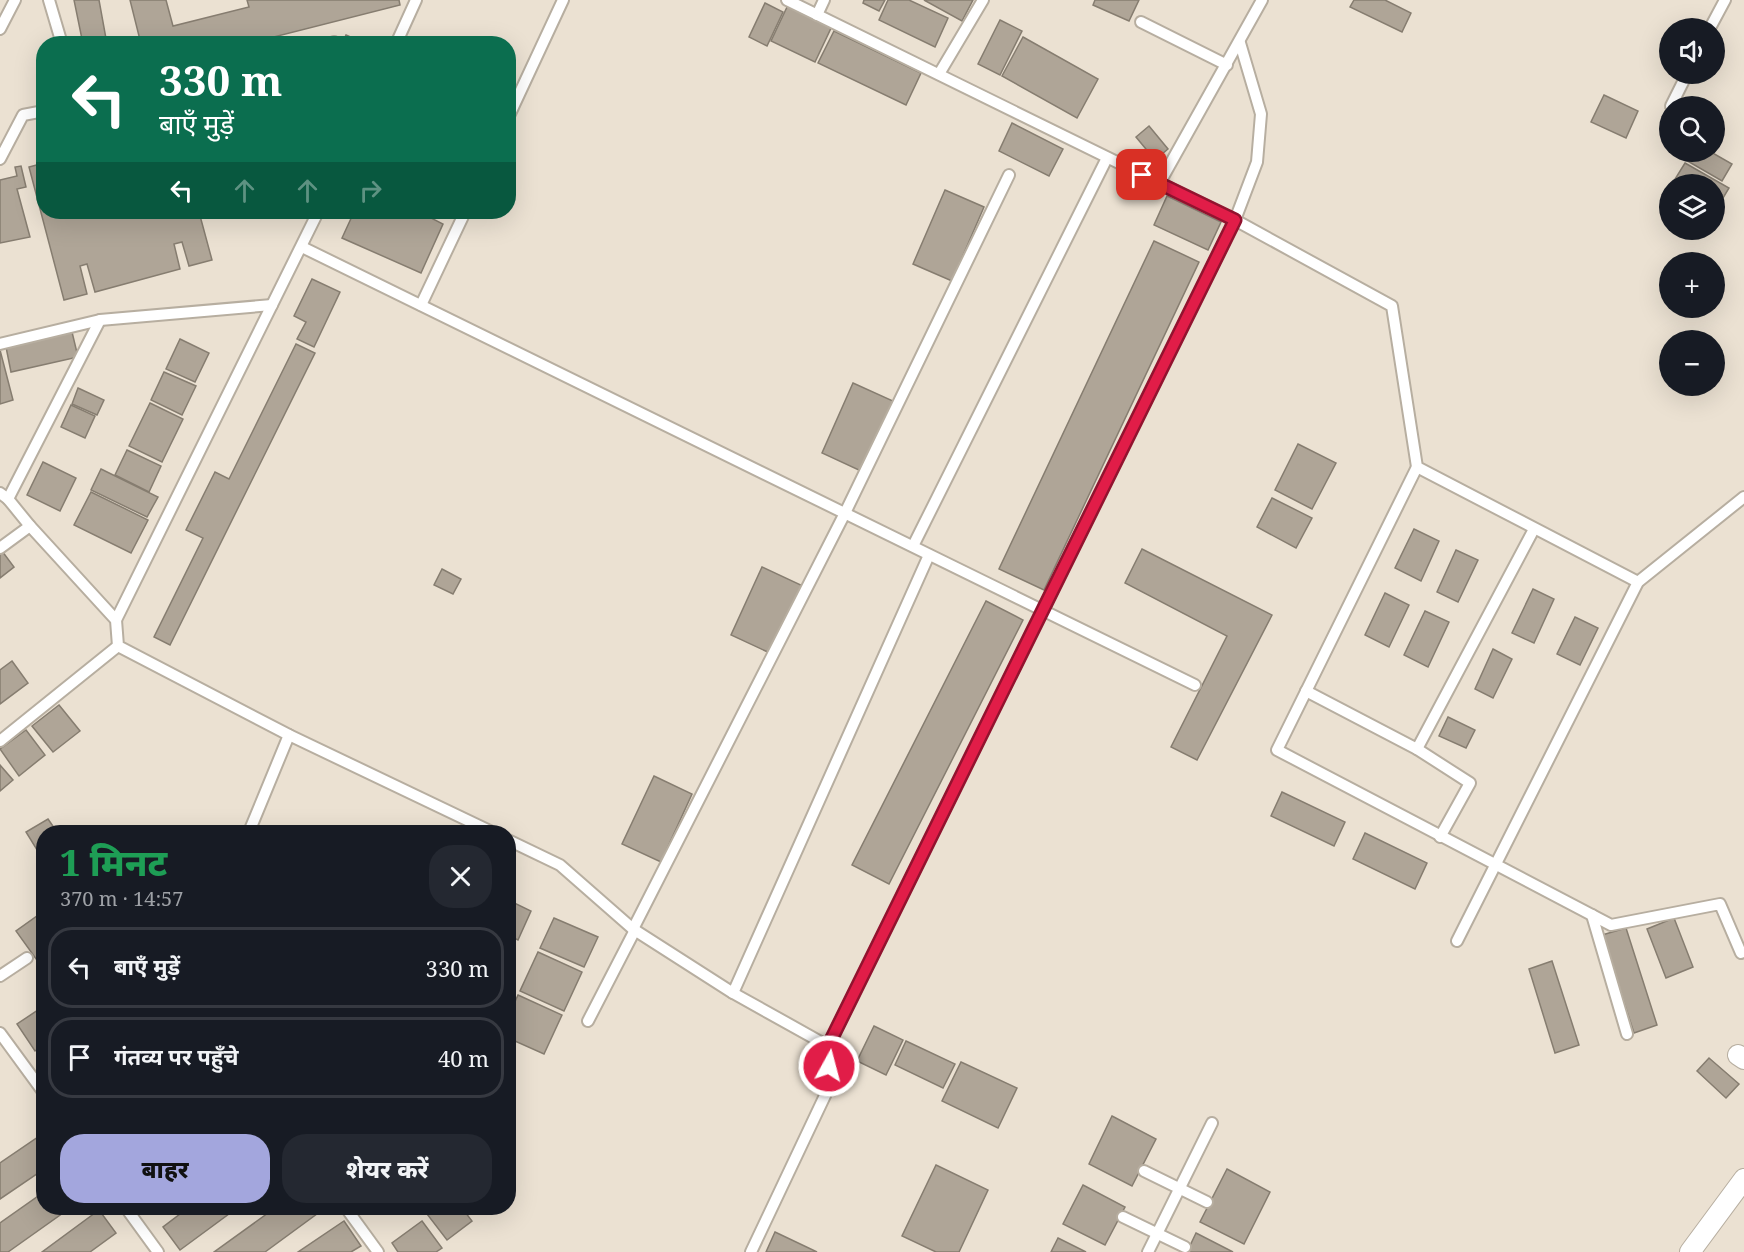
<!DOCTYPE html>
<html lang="hi">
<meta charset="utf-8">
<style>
body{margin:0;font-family:"Noto Serif","Noto Sans Devanagari",serif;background:#242831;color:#f1f3f6;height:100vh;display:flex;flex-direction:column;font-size:22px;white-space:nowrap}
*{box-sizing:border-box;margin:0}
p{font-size:20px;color:#9ea1a6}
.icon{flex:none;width:33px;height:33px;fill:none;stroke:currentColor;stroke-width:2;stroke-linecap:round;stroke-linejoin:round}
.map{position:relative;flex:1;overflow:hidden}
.side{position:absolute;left:36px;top:825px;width:480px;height:390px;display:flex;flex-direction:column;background:#171b24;border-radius:24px;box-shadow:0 6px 24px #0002}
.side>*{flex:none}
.banner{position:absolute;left:36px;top:36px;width:480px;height:183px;border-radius:24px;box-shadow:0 6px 24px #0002;background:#0b6e4f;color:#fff;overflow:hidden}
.buttons{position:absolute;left:1659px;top:18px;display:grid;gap:12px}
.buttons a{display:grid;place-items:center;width:66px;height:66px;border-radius:50%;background:#171b24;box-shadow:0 6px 24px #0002;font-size:30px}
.pin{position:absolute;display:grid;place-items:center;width:51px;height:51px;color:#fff;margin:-26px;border-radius:12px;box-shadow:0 3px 9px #0006}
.me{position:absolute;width:66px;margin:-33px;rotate:7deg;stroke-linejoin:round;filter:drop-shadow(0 0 4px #0008)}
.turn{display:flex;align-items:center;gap:21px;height:126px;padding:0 24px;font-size:27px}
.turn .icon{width:78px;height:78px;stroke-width:2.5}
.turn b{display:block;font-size:42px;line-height:51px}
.lanes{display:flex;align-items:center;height:57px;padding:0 24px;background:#0003;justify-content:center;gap:30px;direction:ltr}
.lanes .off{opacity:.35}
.round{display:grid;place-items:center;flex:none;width:63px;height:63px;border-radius:24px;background:#242831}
.overview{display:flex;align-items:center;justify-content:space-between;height:102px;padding:0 24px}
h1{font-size:36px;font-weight:800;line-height:45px;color:#1e9e55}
.action{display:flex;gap:12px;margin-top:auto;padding:12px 24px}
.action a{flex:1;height:69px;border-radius:24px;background:#a3a6dd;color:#111;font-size:24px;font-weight:800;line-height:69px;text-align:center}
.action a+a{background:#242831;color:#f1f3f6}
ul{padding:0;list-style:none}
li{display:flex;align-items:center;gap:18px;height:81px;margin:0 12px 9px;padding:0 12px;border:3px solid #363941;border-radius:24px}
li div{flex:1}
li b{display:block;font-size:22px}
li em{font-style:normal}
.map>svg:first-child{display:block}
.building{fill:#afa597;stroke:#867d70;stroke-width:1.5}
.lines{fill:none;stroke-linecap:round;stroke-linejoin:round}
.lane-casing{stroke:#b7aea0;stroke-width:14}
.street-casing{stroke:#b7aea0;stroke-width:22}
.lane{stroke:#fff;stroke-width:10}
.street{stroke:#fff;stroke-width:20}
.route-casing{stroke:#92132f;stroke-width:15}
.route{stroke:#e11d48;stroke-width:10}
</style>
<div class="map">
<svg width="1744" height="1252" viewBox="0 0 1744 1252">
<rect width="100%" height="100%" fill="#ebe1d2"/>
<g class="building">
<path d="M74,0H99L107,44H83Z"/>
<path d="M130,0H166L173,26L249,7L247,0H399L400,5L246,44H141Z"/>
<path d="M864,0H885L879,11L863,3Z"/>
<path d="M888,0H909L948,18L935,47L879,20Z"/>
<path d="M924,0H973L962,21Z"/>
<path d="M1095,0H1139L1129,21L1093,5Z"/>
<path d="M1354,0H1385L1411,13L1402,32L1350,7Z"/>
<path d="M765,3L783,12L767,46L749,37Z"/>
<path d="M788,5L832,26L815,62L771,41Z"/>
<path d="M1000,20L1022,31L1000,75L978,64Z"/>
<path d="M834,31L921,73L906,105L818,63Z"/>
<path d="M346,35L364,43L363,44H342Z"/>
<path d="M1023,37L1098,79L1077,118L1002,76Z"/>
<path d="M1604,95L1638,111L1626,138L1591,122Z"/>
<path d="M1012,123L1063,149L1049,176L999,151Z"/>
<path d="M1149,126L1168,149L1155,160L1136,137Z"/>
<path d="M1689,152H1711L1732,164L1722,181L1684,159Z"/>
<path d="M44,163V212H199L212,260L189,266L182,242L174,244L180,269L95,292L87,264L80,266L87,294L64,300L29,167Z"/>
<path d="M1685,163L1729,188L1714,213V184H1672Z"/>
<path d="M21,166L26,187L17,189L30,237L0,243V180L17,176L15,167Z"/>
<path d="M945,190L984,207L952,281L913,264Z"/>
<path d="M1167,196L1221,222L1208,250L1154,225Z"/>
<path d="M354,212H429L427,216L443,224L421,273L342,238Z"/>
<path d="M1154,241L1199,262L1044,590L999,569Z"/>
<path d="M312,279L340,292L314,347L297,339L306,322L294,316Z"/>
<path d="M72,332L78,357L11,372L6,347Z"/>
<path d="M180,339L209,353L195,382L166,369Z"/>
<path d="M296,344L315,353L170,645L154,637L203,538L186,530L215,472L229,479Z"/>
<path d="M0,350L13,400L0,404Z"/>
<path d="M164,372L196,386L182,415L151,400Z"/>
<path d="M853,383L893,401L861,471L822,453Z"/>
<path d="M78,388L104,400L97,415L72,404Z"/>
<path d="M150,403L183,419L162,462L129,446Z"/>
<path d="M71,405L95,416L85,438L61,427Z"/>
<path d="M1298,444L1336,463L1312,509L1275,490Z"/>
<path d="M127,450L161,466L149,492L115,475Z"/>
<path d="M43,462L76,478L60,511L27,495Z"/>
<path d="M101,469L158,497L147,517L91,490Z"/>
<path d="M91,492L148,520L131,553L74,525Z"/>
<path d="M1272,498L1312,518L1296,548L1257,527Z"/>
<path d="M1414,529L1439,541L1421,581L1395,568Z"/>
<path d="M1142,549L1272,615L1197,760L1171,747L1227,636L1125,583Z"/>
<path d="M1456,550L1478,560L1458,602L1437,592Z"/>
<path d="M2,551L14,567L0,578V553Z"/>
<path d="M762,567L803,586L772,654L731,635Z"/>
<path d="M442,569L461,579L453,594L434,585Z"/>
<path d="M1533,589L1554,599L1534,643L1512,633Z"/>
<path d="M1385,593L1409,605L1389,647L1365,635Z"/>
<path d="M986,601L1023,620L889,884L852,865Z"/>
<path d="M1425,611L1449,622L1428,667L1404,655Z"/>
<path d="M1575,617L1598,628L1580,665L1557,654Z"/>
<path d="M1493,649L1512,659L1493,698L1475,689Z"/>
<path d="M12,661L28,683L0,704V670Z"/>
<path d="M59,705L80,731L53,752L32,726Z"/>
<path d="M1448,717L1475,730L1466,748L1439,736Z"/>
<path d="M26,730L45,755L19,776L0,749Z"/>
<path d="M0,765L13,780L0,791Z"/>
<path d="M654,776L692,794L661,862L622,844Z"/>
<path d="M1282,792L1345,822L1334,846L1271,816Z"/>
<path d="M48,819L57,832H44L42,858L26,832Z"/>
<path d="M1365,833L1427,863L1415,889L1353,859Z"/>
<path d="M508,900L531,911L518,940L508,935Z"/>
<path d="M44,911V970L16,931Z"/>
<path d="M554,918L598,937L584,967L540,948Z"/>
<path d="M1674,918L1693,967L1666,978L1647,929Z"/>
<path d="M1626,928L1657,1025L1634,1033L1602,935Z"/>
<path d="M538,952L582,972L564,1011L520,991Z"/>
<path d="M1552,961L1579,1045L1555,1053L1529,969Z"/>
<path d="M518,995L562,1015L544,1054L508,1038V1017Z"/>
<path d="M44,1006V1044L35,1051L17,1024Z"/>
<path d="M874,1026L903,1040L886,1075L857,1061Z"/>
<path d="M906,1041L955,1064L943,1088L895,1065Z"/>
<path d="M1709,1058L1739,1084L1726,1098L1697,1071Z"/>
<path d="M961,1062L1017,1088L998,1128L942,1101Z"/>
<path d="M1112,1116L1156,1139L1132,1186L1089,1164Z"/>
<path d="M44,1133V1169L0,1199V1163Z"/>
<path d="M936,1165L988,1190L959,1252H936L902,1236Z"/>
<path d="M1227,1169L1270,1192L1244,1244L1200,1222Z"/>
<path d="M1083,1185L1125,1207L1105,1245L1063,1224Z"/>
<path d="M44,1192V1208H70L8,1252H0V1223Z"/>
<path d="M188,1208H237L180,1250L163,1227Z"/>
<path d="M275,1208H325L265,1252H214Z"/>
<path d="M436,1208H462L472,1221L447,1240L427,1214Z"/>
<path d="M99,1210L116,1233L90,1252H42Z"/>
<path d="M344,1221L361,1246L351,1252H298Z"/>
<path d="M422,1221L442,1248L436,1252H398L392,1243Z"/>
<path d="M775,1232L817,1252H766Z"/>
<path d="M1196,1233L1233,1252H1187Z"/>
<path d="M1058,1238L1086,1252H1051Z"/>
</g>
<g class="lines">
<defs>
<g id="lane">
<path d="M49,0L62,44"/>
<path d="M787,0L1235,220L1392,306L1417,467L1638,582"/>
<path d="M817,15L824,0"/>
<path d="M1141,22L1227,65"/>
<path d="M1710,28L1725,0"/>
<path d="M0,29L15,0"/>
<path d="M330,44L334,42"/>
<path d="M396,44L416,0"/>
<path d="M939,74L983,0"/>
<path d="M1671,106L1687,74"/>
<path d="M508,118L563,0"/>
<path d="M0,159L23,115L44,111"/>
<path d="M1159,184L1262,0"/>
<path d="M302,247L1195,685"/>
<path d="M421,305L465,212"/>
<path d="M0,344L100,320L272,305"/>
<path d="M1417,467L1277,750L1611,925L1720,904L1741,953"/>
<path d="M0,493L8,499L30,526L116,620L118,646L289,735L492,832"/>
<path d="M8,499L100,320"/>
<path d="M913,546L1107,158"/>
<path d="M0,548L30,526"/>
<path d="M116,620L318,212"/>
<path d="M1306,691L1417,749L1470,783L1440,837"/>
<path d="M0,741L118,646"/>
<path d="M1417,749L1534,529"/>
<path d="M249,832L289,735"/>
<path d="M508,840L560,865L633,929L733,993L828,1046"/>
<path d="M1592,915L1627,1034"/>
<path d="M633,929L845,513L1009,175"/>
<path d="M1457,941L1638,582L1744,497"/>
<path d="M0,976L27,958"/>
<path d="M733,993L929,555"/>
<path d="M588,1021L635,930"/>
<path d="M0,1033L44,1093"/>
<path d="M1144,1171L1207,1202"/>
<path d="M126,1208L158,1252"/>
<path d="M346,1208L378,1252"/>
<path d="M1123,1217L1185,1247"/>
<path d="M751,1252L830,1085L828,1046L1235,220L1257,162L1261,114L1240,43"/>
<path d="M1148,1252L1212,1123"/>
</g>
<g id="street">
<path d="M1738,1055L1744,1059"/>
<path d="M1690,1252L1744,1179"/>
</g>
</defs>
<use href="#lane" class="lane-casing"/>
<use href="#street" class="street-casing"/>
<use href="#lane" class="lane"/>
<use href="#street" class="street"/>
</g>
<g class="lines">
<defs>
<path id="route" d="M829,1066L828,1046L1235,220L1142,175"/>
</defs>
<use href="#route" class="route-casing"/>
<use href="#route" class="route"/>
</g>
</svg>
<div class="buttons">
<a><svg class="icon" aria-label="sound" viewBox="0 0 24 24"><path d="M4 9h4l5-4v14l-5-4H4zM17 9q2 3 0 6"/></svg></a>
<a><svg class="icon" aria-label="search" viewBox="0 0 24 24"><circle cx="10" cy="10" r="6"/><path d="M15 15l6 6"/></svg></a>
<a><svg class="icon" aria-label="layers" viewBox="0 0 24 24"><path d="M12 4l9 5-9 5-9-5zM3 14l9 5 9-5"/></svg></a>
<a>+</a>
<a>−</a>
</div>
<div class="pin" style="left:1142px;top:175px;background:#d93025"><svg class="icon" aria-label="arrive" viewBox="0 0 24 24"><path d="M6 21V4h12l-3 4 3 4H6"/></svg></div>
<svg class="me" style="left:829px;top:1066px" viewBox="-20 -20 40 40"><circle r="17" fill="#e11d48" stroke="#fff" stroke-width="3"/><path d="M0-11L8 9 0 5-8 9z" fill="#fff"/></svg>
<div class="banner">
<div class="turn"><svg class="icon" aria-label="left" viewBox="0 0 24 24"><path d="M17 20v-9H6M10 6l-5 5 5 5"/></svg><div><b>330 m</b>बाएँ मुड़ें</div></div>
<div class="lanes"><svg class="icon" aria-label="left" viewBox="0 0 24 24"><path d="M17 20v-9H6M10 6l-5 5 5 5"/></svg><svg class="icon off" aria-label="ahead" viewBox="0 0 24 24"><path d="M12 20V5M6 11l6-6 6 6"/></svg><svg class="icon off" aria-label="ahead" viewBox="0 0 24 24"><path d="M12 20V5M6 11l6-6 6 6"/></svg><svg class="icon off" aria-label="right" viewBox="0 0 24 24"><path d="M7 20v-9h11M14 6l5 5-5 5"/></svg></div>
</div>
<section class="side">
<div class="overview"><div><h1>1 मिनट</h1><p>370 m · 14:57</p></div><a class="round"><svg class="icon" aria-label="close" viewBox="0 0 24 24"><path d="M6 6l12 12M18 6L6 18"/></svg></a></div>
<ul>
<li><svg class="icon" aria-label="left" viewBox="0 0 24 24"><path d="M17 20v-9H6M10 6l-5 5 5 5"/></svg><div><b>बाएँ मुड़ें</b></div><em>330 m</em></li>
<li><svg class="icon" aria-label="arrive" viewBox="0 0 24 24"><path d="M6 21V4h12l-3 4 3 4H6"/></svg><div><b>गंतव्य पर पहुँचे</b></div><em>40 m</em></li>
</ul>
<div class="action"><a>बाहर</a><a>शेयर करें</a></div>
</section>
</div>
